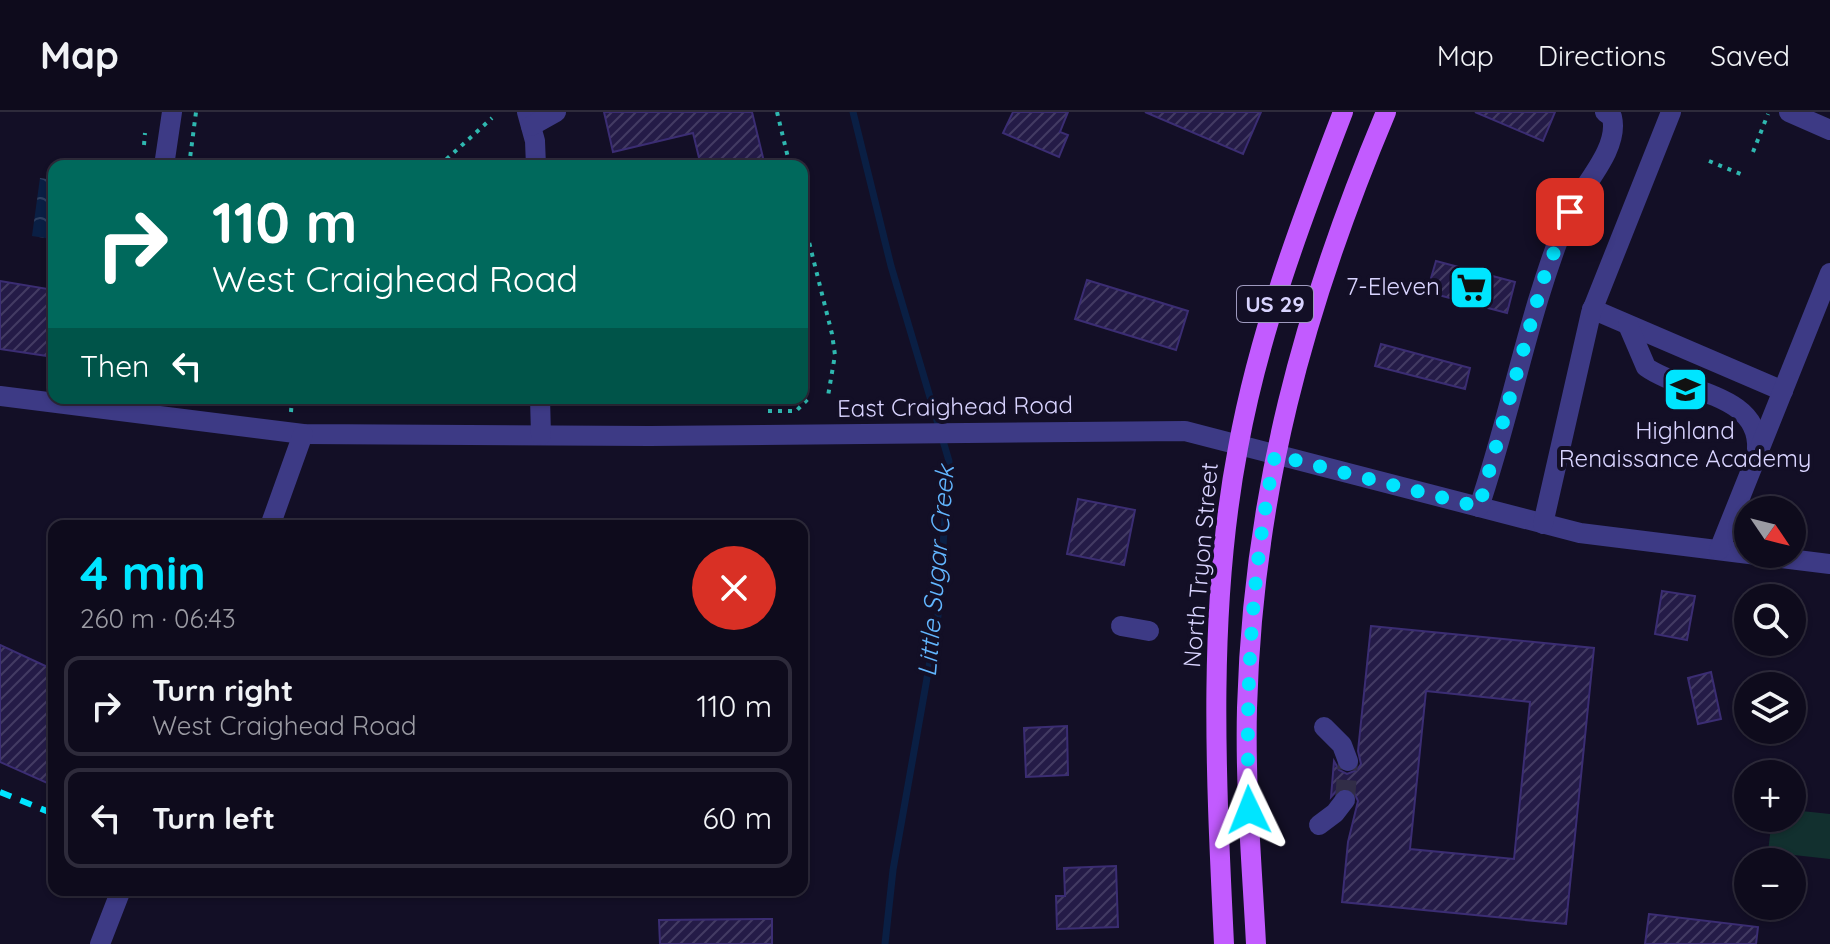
<!DOCTYPE html>
<meta charset="utf-8">
<style>
body{margin:0;font-family:Quicksand,sans-serif;background:#171425;color:#f1f3f6;height:100vh;display:flex;flex-direction:column;font-size:30px;white-space:nowrap}
*{box-sizing:border-box;margin:0}
p{font-size:26px;color:#9b9ba3}
.icon{flex:none;width:44px;height:44px;fill:none;stroke:currentColor;stroke-width:2;stroke-linecap:round;stroke-linejoin:round}
.map{position:relative;flex:1;overflow:hidden}
.panel{position:absolute;left:48px;top:408px;width:760px;height:376px;display:flex;flex-direction:column;background:#0e0b1c;border-radius:16px;box-shadow:0 2px 6px #0004,0 0 0 2px #2e2b3b}
.panel>*{flex:none}
.top-card{position:absolute;left:48px;top:48px;width:760px;height:244px;border-radius:16px;box-shadow:0 2px 6px #0004,0 0 0 2px #2e2b3b;background:#00695c;color:#fff;overflow:hidden}
.needle{width:52px;rotate:125deg}
.controls{position:absolute;left:1734px;top:384px;display:grid;gap:16px}
.controls a{display:grid;place-items:center;width:72px;height:72px;border-radius:50%;background:#0e0b1c;box-shadow:0 2px 6px #0004,0 0 0 2px #2e2b3b;font-size:40px}
.pin{position:absolute;display:grid;place-items:center;width:68px;height:68px;color:#fff;margin:-34px;border-radius:16px;box-shadow:0 4px 12px #0006}
.me{position:absolute;width:88px;margin:-44px;rotate:358deg;stroke-linejoin:round;filter:drop-shadow(0 0 6px #0008)}
.turn{display:flex;align-items:center;gap:28px;height:168px;padding:0 32px;font-size:36px}
.turn .icon{width:104px;height:104px;stroke-width:2.5}
.turn b{display:block;font-size:56px;line-height:68px}
.then{display:flex;align-items:center;height:76px;padding:0 32px;background:#0003;gap:16px;font-size:30px}
.round{display:grid;place-items:center;flex:none;width:84px;height:84px;border-radius:42px;background:#171425}
.headline{display:flex;align-items:center;justify-content:space-between;height:136px;padding:0 32px}
h1{font-size:48px;font-weight:700;line-height:60px;color:#00e5ff}
ul{padding:0;list-style:none}
li{display:flex;align-items:center;gap:24px;height:100px;margin:0 16px 12px;padding:0 16px;border:4px solid #2e2b3b;border-radius:16px}
li div{flex:1}
li b{display:block;font-size:30px}
li em{font-style:normal}
header{display:flex;align-items:center;gap:48px;box-sizing:border-box;height:112px;padding:0 40px;background:#0e0b1c;border-bottom:2px solid #2e2b3b}
header strong{font-size:38px}
nav{display:flex;gap:44px;margin-inline-start:auto;font-size:28px}
.map>svg:first-child{display:block}
.green{fill:#12302f}
.water{fill:url(#water-waves)}
.lines{fill:none;stroke-linecap:round;stroke-linejoin:round}
.stream{stroke:#0a1f44;stroke-width:7}
.building{fill:url(#building-hatch);stroke:#3b2d73;stroke-width:2;fill-rule:evenodd}
.minor-tunnel{stroke:#312d47;stroke-width:20;stroke-dasharray:20 10;stroke-linecap:butt}
.path{stroke:#2fb8b0;stroke-width:4;stroke-dasharray:4 6;stroke-linecap:butt}
.minor{stroke:#3d3a85;stroke-width:20}
.major{stroke:#c25bff;stroke-width:20}
.rail{stroke:#00e5ff;stroke-width:6;stroke-dasharray:12 10;stroke-linecap:butt}
.route{stroke:#00e5ff;stroke-width:14;stroke-dasharray:0 25.2}
.labels{text-anchor:middle;stroke-width:8;stroke-linejoin:round;paint-order:stroke}
.shield{fill:#130f26;stroke:#9e99be;stroke-width:2}
.shield-label{font-size:22px;font-weight:bold;fill:#d9d4ff}
.poi-label{font-size:24px;fill:#d9d4ff;stroke:#130f26;text-anchor:end}
.street-label{font-size:24px;fill:#d9d4ff;stroke:#130f26}
.water-label{font-size:26px;font-style:italic;fill:#62b6ff;stroke:#130f26}
</style>
<header>
<strong>Map</strong>
<nav><a>Map</a><a>Directions</a><a>Saved</a></nav>
</header>
<div class="map">
<svg width="1830" height="832" viewBox="0 0 1830 832">
<defs>
<pattern id="water-waves" width="16" height="10" patternUnits="userSpaceOnUse" patternTransform="scale(2)"><rect width="16" height="10" fill="#0a1f44"/><path d="M0 5q4-4 8 0t8 0" fill="none" stroke="#2d3f60"/></pattern>
<pattern id="building-hatch" width="6" height="6" patternUnits="userSpaceOnUse" patternTransform="scale(2)"><rect width="6" height="6" fill="#241b47"/><path d="M-1 1l2-2M0 6l6-6M5 7l2-2" fill="none" stroke="#433b63"/></pattern>
</defs>
<rect width="100%" height="100%" fill="#130f26"/>
<path class="green" d="M1792,698L1830,702V747L1768,740L1772,706H1792Z"/>
<path class="water" d="M40,66L54,68L52,127L32,124Z"/>
<g class="lines">
<path class="stream" d="M853,0L891,154L949,349L938,504L893,758L885,832"/>
</g>
<g class="building">
<path d="M604,0H752L765,54H701L693,21L613,40Z"/>
<path d="M1013,0H1068L1060,20L1068,23L1059,45L1003,21Z"/>
<path d="M1145,0H1261L1243,42Z"/>
<path d="M1475,0H1555L1543,29Z"/>
<path d="M1436,149L1515,170L1507,201L1427,180Z"/>
<path d="M1087,168L1188,199L1176,238L1075,207Z"/>
<path d="M0,169L54,178V245L0,237Z"/>
<path d="M1381,232L1470,256L1465,277L1375,254Z"/>
<path d="M1078,387L1135,398L1124,453L1067,442Z"/>
<path d="M1662,479L1695,484L1687,528L1655,522Z"/>
<path d="M1371,514L1594,536L1566,812L1342,790L1348,730L1358,689L1353,678L1347,675L1339,676L1331,685L1334,649L1339,658L1347,662L1357,658L1361,652L1358,639ZM1426,579L1530,590L1514,747L1410,737Z"/>
<path d="M0,533L54,558V674L0,650Z"/>
<path d="M1711,560L1721,607L1698,612L1688,566Z"/>
<path d="M1067,614L1068,663L1026,665L1024,616Z"/>
<path d="M1116,754L1118,815L1057,817L1056,784H1065L1064,756Z"/>
<path d="M1649,802L1758,815L1756,832H1645Z"/>
<path d="M772,807V832H660L659,808Z"/>
</g>
<g class="lines">
<path class="minor-tunnel" d="M1345,688L1348,649"/>
<g class="path">
<path d="M777,0L790,54"/>
<path d="M144,33L145,21"/>
<path d="M1753,40L1768,2"/>
<path d="M1709,49L1743,63"/>
<path d="M189,54L196,0"/>
<path d="M439,54L492,6"/>
<path d="M802,102L832,222L835,243L828,284"/>
<path d="M768,299H796L810,285"/>
<path d="M291,300L292,286"/>
</g>
<g class="minor">
<path d="M527,0L535,29L536,54"/>
<path d="M1789,0L1830,18"/>
<path d="M531,14L556,0"/>
<path d="M164,54L172,0"/>
<path d="M1592,197L1783,279"/>
<path d="M1628,213L1646,255C1682,281 1760,281 1757,337"/>
<path d="M0,284L303,322L650,324L1185,319L1580,421L1830,452"/>
<path d="M540,286L541,323"/>
<path d="M1479,395C1512,298 1528,200 1568,103C1580,76 1620,38 1612,5L1605,0"/>
<path d="M1543,412L1591,201L1671,0"/>
<path d="M270,414L303,322"/>
<path d="M1719,438L1830,161"/>
<path d="M1121,514L1149,519"/>
<path d="M1324,615L1342,633L1348,649"/>
<path d="M1319,713L1335,701L1345,688"/>
<path d="M100,832L121,778"/>
</g>
<g class="major">
<path d="M1224,832C1216,666 1207,499 1238,336C1259,220 1301,109 1343,0"/>
<path d="M1256,832C1252,754 1245,675 1247,596C1253,382 1303,197 1386,0"/>
</g>
<path class="rail" d="M0,680L54,702"/>
</g>
<g class="lines">
<path class="route" d="M1249,698C1245,580 1251,460 1275,343L1479,395L1543,168L1570,100"/>
</g>
<defs>
<symbol id="supermarket-square" viewBox="-11 -11 22 22"><rect x="-9" y="-9" width="18" height="18" rx="4" fill="#00e5ff" stroke="#130f26"/><path d="M-6-5.5h2.5l.6 2H6L4.5 2H-2.5L-4.4-4H-6ZM-1.5 3.2a1.3 1.3 0 1 0 .1 0ZM3 3.2a1.3 1.3 0 1 0 .1 0Z" fill="#111"/></symbol>
<symbol id="school-square" viewBox="-11 -11 22 22"><rect x="-9" y="-9" width="18" height="18" rx="4" fill="#00e5ff" stroke="#130f26"/><path d="M0-5L7-2L0 1L-7-2ZM-4 1L0 2.5L4 1V4Q0 6-4 4Z" fill="#111"/></symbol>
</defs>
<g fill-rule="evenodd">
<use href="#supermarket-square" x="1446" y="150" width="51" height="51"/>
<use href="#school-square" x="1660" y="252" width="51" height="51"/>
</g>
<g class="labels">
<rect class="shield" x="1237" y="174" width="76" height="36" rx="6"/>
<g class="shield-label">
<text x="1275" y="200">US 29</text>
</g>
<g class="poi-label">
<text x="1440" y="183">7-Eleven</text>
<text x="1685" y="327" text-anchor="middle">Highland<tspan x="1685" dy="28">Renaissance Academy</tspan></text>
</g>
<g class="street-label">
<text transform="translate(955 295) rotate(-1)" y="8">East Craighead Road</text>
<text transform="translate(1201 453) rotate(-85)" y="8">North Tryon Street</text>
</g>
<g class="water-label">
<text transform="translate(936 459) rotate(-85)" y="9">Little Sugar Creek</text>
</g>
</g>
</svg>
<div class="controls">
<a><svg class="needle" viewBox="-14 -14 28 28"><path d="M0-13l5 13h-10z" fill="#e53935"/><path d="M0 13l5-13h-10z" fill="#9b9ba3"/></svg></a>
<a><svg class="icon" aria-label="search" viewBox="0 0 24 24"><circle cx="10" cy="10" r="6"/><path d="M15 15l6 6"/></svg></a>
<a><svg class="icon" aria-label="layers" viewBox="0 0 24 24"><path d="M12 4l9 5-9 5-9-5zM3 14l9 5 9-5"/></svg></a>
<a>+</a>
<a>−</a>
</div>
<div class="pin" style="left:1570px;top:100px;background:#d93025"><svg class="icon" aria-label="arrive" viewBox="0 0 24 24"><path d="M6 21V4h12l-3 4 3 4H6"/></svg></div>
<svg class="me" style="left:1249px;top:698px" viewBox="-20 -20 40 40"><path d="M0-17L14 15 0 8-14 15z" fill="#00e5ff" stroke="#fff" stroke-width="4"/></svg>
<div class="top-card">
<div class="turn"><svg class="icon" aria-label="right" viewBox="0 0 24 24"><path d="M7 20v-9h11M14 6l5 5-5 5"/></svg><div><b>110 m</b>West Craighead Road</div></div>
<div class="then">Then<svg class="icon" aria-label="left" viewBox="0 0 24 24"><path d="M17 20v-9H6M10 6l-5 5 5 5"/></svg></div>
</div>
<section class="panel">
<div class="headline"><div><h1>4 min</h1><p>260 m · 06:43</p></div><a class="round" style="background:#d93025;color:#fff"><svg class="icon" aria-label="close" viewBox="0 0 24 24"><path d="M6 6l12 12M18 6L6 18"/></svg></a></div>
<ul>
<li><svg class="icon" aria-label="right" viewBox="0 0 24 24"><path d="M7 20v-9h11M14 6l5 5-5 5"/></svg><div><b>Turn right</b><p>West Craighead Road</p></div><em>110 m</em></li>
<li><svg class="icon" aria-label="left" viewBox="0 0 24 24"><path d="M17 20v-9H6M10 6l-5 5 5 5"/></svg><div><b>Turn left</b></div><em>60 m</em></li>
</ul>
</section>
</div>
